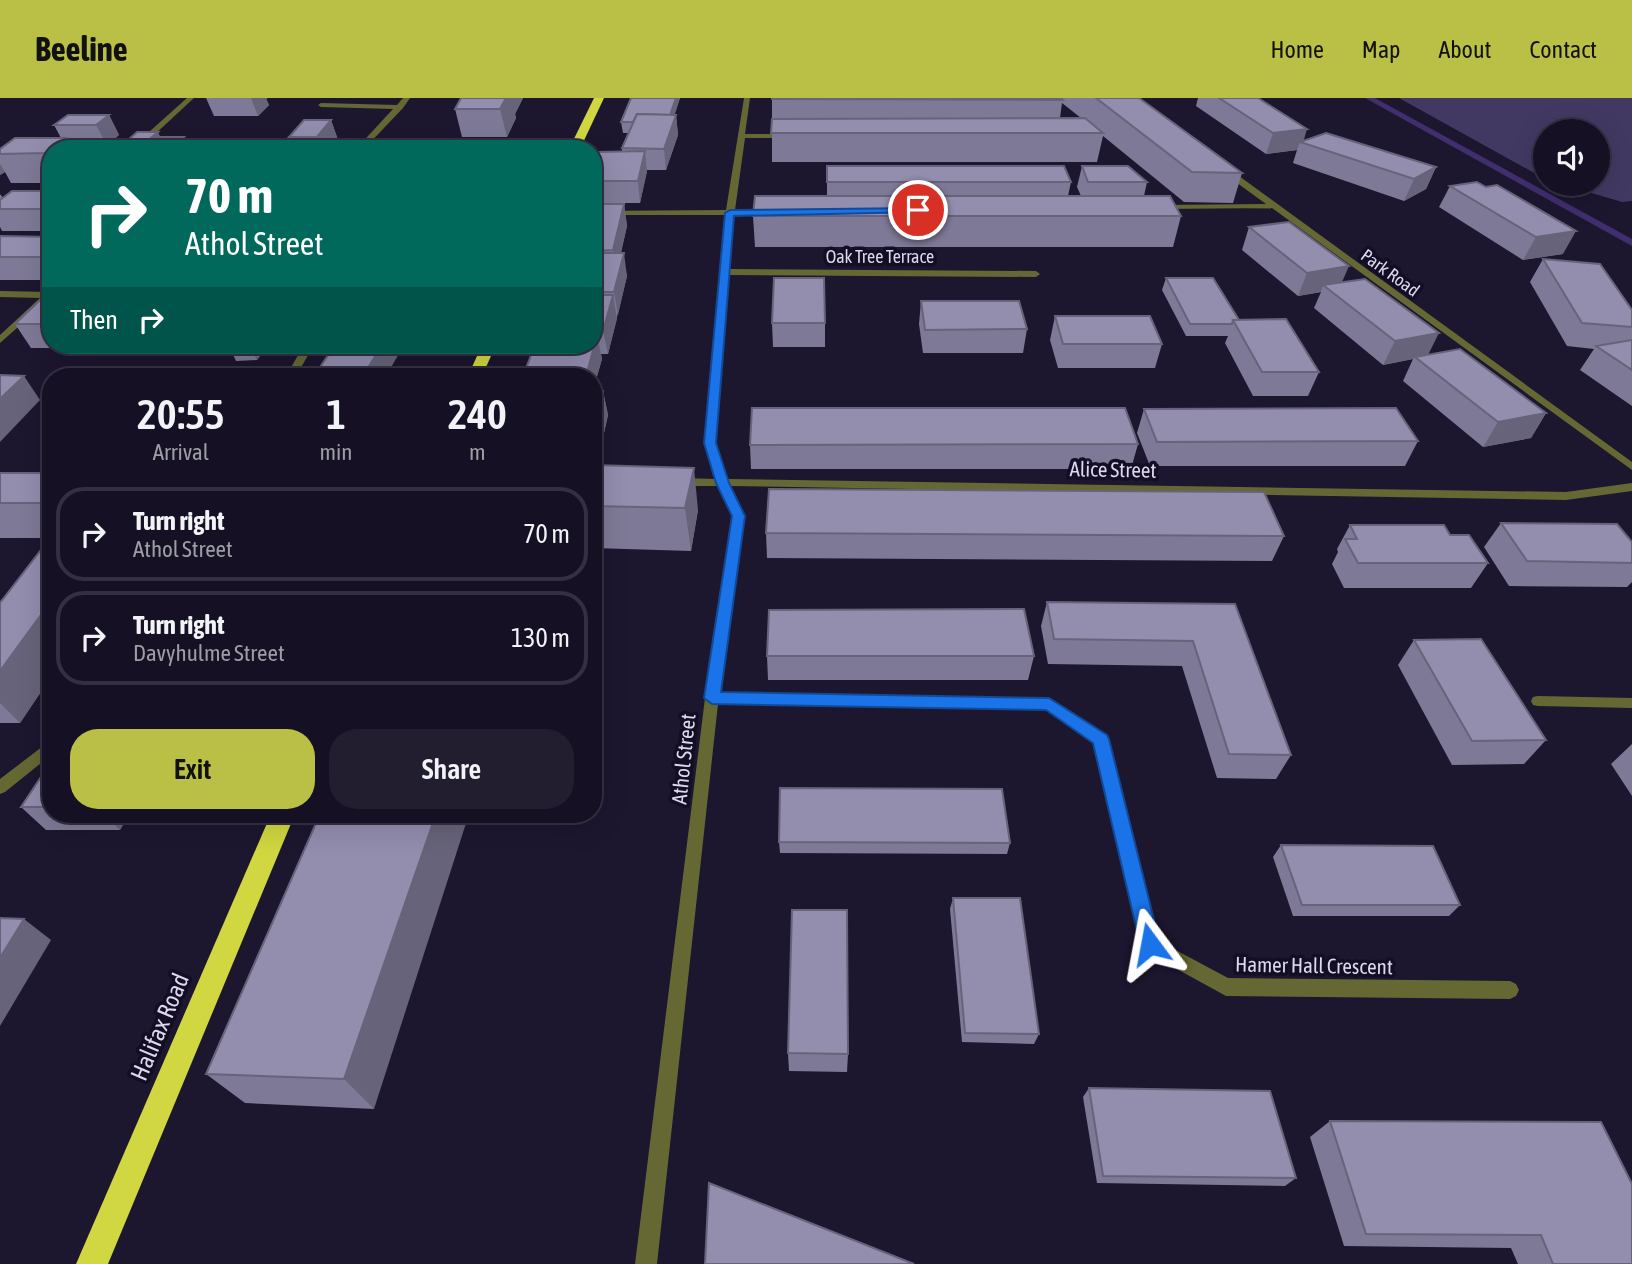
<!DOCTYPE html>
<style>
body{margin:0;font-family:"Asap Condensed",sans-serif;background:#221e30;color:#f1f3f6;height:100vh;display:flex;flex-direction:column;font-size:26px;white-space:nowrap}
*{box-sizing:border-box;margin:0}
p{font-size:23px;color:#9d9da6}
.icon{flex:none;width:38px;height:38px;fill:none;stroke:currentColor;stroke-width:2;stroke-linecap:round;stroke-linejoin:round}
.map{position:relative;flex:1;overflow:hidden}
.side{position:absolute;left:42px;top:270px;width:560px;height:455px;display:flex;flex-direction:column;background:#151023;border-radius:28px;box-shadow:0 7px 28px #0002,0 0 0 2px #343041}
.side>*{flex:none}
.guide{position:absolute;left:42px;top:42px;width:560px;height:214px;border-radius:28px;box-shadow:0 7px 28px #0002,0 0 0 2px #343041;background:#00695c;color:#fff;overflow:hidden}
.controls{position:absolute;left:1533px;top:21px;display:grid;gap:14px}
.controls a{display:grid;place-items:center;width:77px;height:77px;border-radius:50%;background:#151023;box-shadow:0 7px 28px #0002,0 0 0 2px #343041;font-size:35px}
.pin{position:absolute;display:grid;place-items:center;width:60px;height:60px;color:#fff;margin:-30px;border:4px solid #fff;border-radius:50%;box-shadow:0 2px 7px #0007}
.me{position:absolute;width:77px;margin:-38px;rotate:347deg;stroke-linejoin:round;filter:drop-shadow(0 0 5px #0008)}
.turn{display:flex;align-items:center;gap:24px;height:147px;padding:0 28px;font-size:32px}
.turn .icon{width:91px;height:91px;stroke-width:2.5}
.turn b{display:block;font-size:49px;line-height:60px}
.then{display:flex;align-items:center;height:66px;padding:0 28px;background:#0003;gap:14px;font-size:26px}
.eta{display:flex;justify-content:space-evenly;align-items:center;height:119px;text-align:center}
.eta b{font-size:42px;font-weight:600;line-height:49px}
.action{display:flex;gap:14px;margin-top:auto;padding:14px 28px}
.action a{flex:1;height:80px;border-radius:28px;background:#bac045;color:#111;font-size:28px;font-weight:600;line-height:80px;text-align:center}
.action a+a{background:#221e30;color:#f1f3f6}
ul{padding:0;list-style:none}
li{display:flex;align-items:center;gap:21px;height:94px;margin:0 14px 10px;padding:0 14px;border:4px solid #343041;border-radius:28px}
li div{flex:1}
li b{display:block;font-size:26px}
li em{font-style:normal}
header{display:flex;align-items:center;gap:42px;box-sizing:border-box;height:98px;padding:0 35px;background:#bac045;color:#111}
header strong{font-size:33px}
nav{display:flex;gap:38px;margin-inline-start:auto;font-size:24px}
.map>svg:first-child{display:block}
.green{fill:#423963}
.lines{fill:none;stroke-linecap:round;stroke-linejoin:round}
.stream{fill:#402e6e;fill-rule:evenodd}
.street{fill:#656833;fill-rule:evenodd}
.highway{fill:#d0d740;fill-rule:evenodd}
.wall{fill:#7e7996;fill-rule:evenodd}
.shaded-wall{fill:#67637a}
.building{fill:#938dae;stroke:#67637a;stroke-width:2}
.route{fill:#1a73e8;stroke:#114b97;stroke-width:2}
.labels{text-anchor:middle;stroke-width:7;stroke-linejoin:round;paint-order:stroke}
.far-street-label{font-size:18px;fill:#dbd9ea;stroke:#130d25}
.street-label{font-size:21px;fill:#dbd9ea;stroke:#130d25}
.near-street-label{font-size:24px;fill:#dbd9ea;stroke:#130d25}
</style>
<header>
<strong>Beeline</strong>
<nav><a>Home</a><a>Map</a><a>About</a><a>Contact</a></nav>
</header>
<div class="map">
<svg width="1632" height="1166" viewBox="0 0 1632 1166">
<rect width="100%" height="100%" fill="#1c162f"/>
<path class="green" d="M1399,0H1632V103L1622,104L1561,86H1598V33H1545V81Z"/>
<g class="lines">
<path class="stream" d="M1365,0H1375L1632,141V148Z"/>
<g class="street">
<path d="M187,0H194L139,51H130Z"/>
<path d="M403,0H410L403,10L364,51H356L393,11L321,9L318,7L321,5L397,7Z"/>
<path d="M744,0H750L745,36H789L793,38L789,40H745L735,112H772L776,114L772,116L734,117L730,171L1036,173L1040,176L1036,179L729,177L716,345L728,381L1566,394L1632,385V393L1566,402L730,388L744,418L720,595L1049,600L1106,637L1108,641L1157,842L1228,880L1510,883L1516,886L1519,892L1516,898L1510,901L1226,898L1144,853L1094,644L1046,611L718,606L657,1166H635L705,600L732,418L719,388H679L673,384L679,380L716,381L704,345L726,117H593V113L726,112Z"/>
<path d="M1222,70H1228L1632,364V372L1272,110L1160,111L1156,109L1160,107L1266,106L1222,74Z"/>
<path d="M0,193L51,194V200L0,245V237L40,200L0,199Z"/>
<path d="M304,247H314L296,278H286Z"/>
<path d="M1538,598L1632,600V610L1538,608L1533,607L1531,603L1533,599Z"/>
<path d="M51,642V657L5,694L0,696V681Z"/>
</g>
<g class="highway">
<path d="M594,0H604L580,51H569Z"/>
<path d="M482,247H496L482,278H468Z"/>
<path d="M271,716H295L108,1166H76Z"/>
</g>
</g>
<g class="wall">
<path d="M206,0H268L266,1L269,7L258,18H214Z"/>
<path d="M461,0H523L515,16L516,20L507,39H462L455,11Z"/>
<path d="M631,0H680L674,17H676L678,37L666,72H647L640,105H594L593,73L622,54V50L629,35H623L621,24Z"/>
<path d="M772,0H1139L1242,75L1233,105L1184,104L1103,38L1097,64H772ZM1062,5L1081,20H1060Z"/>
<path d="M1198,0H1258L1303,43L1436,69L1426,91L1404,103L1293,65L1297,52L1266,56L1196,8Z"/>
<path d="M109,17L119,37L107,47H69L71,51H51V85H11L5,74L0,77V50L1,51L61,40L54,27Z"/>
<path d="M331,22L338,42L331,51H294L289,39Z"/>
<path d="M827,68L1071,84L1068,98H1081L1077,89L1082,68L1147,84L1144,98L1181,118L1173,149H755L753,118L827,98Z"/>
<path d="M1450,88L1563,156L1523,162L1439,109Z"/>
<path d="M51,93V133H2L0,129V96L3,100Z"/>
<path d="M593,106H624L627,128L621,155L627,178L608,256H601L602,261L593,292Z"/>
<path d="M1249,129L1342,184L1428,257L1546,315L1531,340L1483,349L1403,283L1413,261L1383,267L1314,210L1321,194L1298,198L1242,152Z"/>
<path d="M0,138L51,139V182H0Z"/>
<path d="M1543,161L1632,212V308L1580,272L1594,251L1567,248L1530,184Z"/>
<path d="M1166,180L1239,222L1319,274L1308,298H1253L1225,245L1228,238H1186L1162,192Z"/>
<path d="M51,203V247H268L257,262L236,263L230,250H137L136,248L134,250H122L115,258L93,257L88,250H31L15,226Z"/>
<path d="M921,203L1027,231L1023,255H923L919,226Z"/>
<path d="M1055,218L1162,246L1155,270H1058L1050,242Z"/>
<path d="M772,225H825V249H773Z"/>
<path d="M593,293H603L608,317L597,366L593,367Z"/>
<path d="M1144,311L1418,343L1405,368H1150L1137,335Z"/>
<path d="M1138,346L1131,371H751L750,347Z"/>
<path d="M593,367L698,412L691,453L593,450Z"/>
<path d="M0,375H51V579L20,625H0V505L50,440H0Z"/>
<path d="M1501,425L1632,444V484L1627,489L1509,488L1484,449Z"/>
<path d="M1350,427L1450,437L1488,465L1471,490H1344L1332,466L1338,454L1337,451Z"/>
<path d="M766,435L1284,438L1272,463L767,460Z"/>
<path d="M1047,504L1235,506L1291,657L1276,681L1217,680L1182,568L1048,566L1041,528Z"/>
<path d="M1414,542L1546,642L1524,666L1452,667L1398,567Z"/>
<path d="M767,558H1034L1028,582H768Z"/>
<path d="M1632,646V698L1611,666Z"/>
<path d="M51,664V716H129L120,732H46L21,709Z"/>
<path d="M320,716L374,1011L245,1005L206,976Z"/>
<path d="M779,744L1010,745L1007,756L780,755Z"/>
<path d="M1281,747L1460,807L1449,818H1293L1273,759Z"/>
<path d="M953,800L1039,936L1034,946L962,944L950,811Z"/>
<path d="M788,955L848,956L847,974L789,973Z"/>
<path d="M1089,990L1296,1080L1285,1088L1097,1085L1083,999Z"/>
<path d="M1330,1023L1632,1166H1518L1511,1150L1344,1148L1310,1039Z"/>
</g>
<g class="shaded-wall">
<path d="M251,0H266L269,7L258,18Z"/>
<path d="M506,0H523L515,16L516,20L507,39L500,11Z"/>
<path d="M676,0H680L669,35L668,24Z"/>
<path d="M109,17L119,37L107,47L96,27Z"/>
<path d="M676,17L678,37L666,72L664,51Z"/>
<path d="M331,22L338,42L331,51H321L317,39Z"/>
<path d="M1307,31L1303,45L1300,44L1297,52L1266,56L1273,35Z"/>
<path d="M158,34L166,51L152,39Z"/>
<path d="M184,39L189,51H172Z"/>
<path d="M65,40L71,51H52Z"/>
<path d="M51,51V65L46,55Z"/>
<path d="M645,53L647,74L640,105L638,83Z"/>
<path d="M0,66L5,74L0,77Z"/>
<path d="M1436,69L1426,91L1404,103L1414,81Z"/>
<path d="M624,106L627,128L616,175L613,152Z"/>
<path d="M1576,133L1563,156L1523,162L1536,139Z"/>
<path d="M624,155L627,178L618,217L614,194Z"/>
<path d="M1349,168L1339,191L1323,187L1321,194L1298,198L1307,175Z"/>
<path d="M613,197L617,221L608,256L603,233Z"/>
<path d="M1439,235L1427,259H1415L1413,261L1383,267L1395,243Z"/>
<path d="M597,238L602,261L593,292V278H586Z"/>
<path d="M108,247H120L122,250L115,258Z"/>
<path d="M249,247H268L257,262Z"/>
<path d="M382,247H404L386,278H363Z"/>
<path d="M24,278L40,302L0,344V301Z"/>
<path d="M603,293L608,317L597,366L593,346V338Z"/>
<path d="M1546,315L1531,340L1483,349L1498,324Z"/>
<path d="M694,370L698,412L691,453L685,410Z"/>
<path d="M51,503V579L20,625L0,605V573Z"/>
<path d="M103,716H129L120,732Z"/>
<path d="M436,716H469L374,1011L344,981Z"/>
<path d="M24,821L51,842L0,928V860Z"/>
</g>
<g class="building">
<path d="M461,0H506L500,11H455Z"/>
<path d="M631,0H676L670,17L637,16L633,24H621Z"/>
<path d="M772,0H1061L1063,2L772,1Z"/>
<path d="M1096,0H1139L1242,75L1192,74Z"/>
<path d="M1219,0H1258L1307,31L1273,35Z"/>
<path d="M637,16L676,17L664,51L622,50Z"/>
<path d="M68,17H109L96,27H54Z"/>
<path d="M1085,20L1103,35H771L772,21Z"/>
<path d="M304,22H331L317,39H289Z"/>
<path d="M137,34H158L152,39H184L172,51H118Z"/>
<path d="M1326,35L1436,69L1414,81L1300,44Z"/>
<path d="M15,40H65L46,55L0,56V51Z"/>
<path d="M645,53L638,83H593V73L599,54Z"/>
<path d="M827,68H1064L1071,84H827Z"/>
<path d="M1082,68H1128L1147,84H1088Z"/>
<path d="M1477,84L1486,89L1497,87L1576,133L1536,139L1450,88Z"/>
<path d="M12,93H51V111H0V102Z"/>
<path d="M755,98H1170L1181,118H753Z"/>
<path d="M593,106H624L613,152L593,153Z"/>
<path d="M1289,124L1349,168L1307,175L1249,129Z"/>
<path d="M0,138L51,139V159H0Z"/>
<path d="M593,155H624L614,194H593Z"/>
<path d="M1543,161L1600,166L1632,212V229L1582,225Z"/>
<path d="M774,180H824L825,225H772Z"/>
<path d="M1166,180H1213L1239,222H1233L1232,226H1190Z"/>
<path d="M1365,181L1439,235L1395,243L1323,187Z"/>
<path d="M593,197H613L603,233H593Z"/>
<path d="M39,203H51V226H15Z"/>
<path d="M921,203H1019L1027,231L925,232Z"/>
<path d="M1055,218H1150L1162,246H1063Z"/>
<path d="M1286,221L1319,274H1262L1233,222Z"/>
<path d="M593,238H597L586,278H523L535,247H593Z"/>
<path d="M1632,242V272L1596,248Z"/>
<path d="M335,247H382L363,278H314Z"/>
<path d="M1460,251L1546,315L1498,324L1415,259Z"/>
<path d="M164,273H221L217,278H160Z"/>
<path d="M0,277L24,278L0,301Z"/>
<path d="M593,293H603L593,338Z"/>
<path d="M752,310H1125L1138,346L750,347Z"/>
<path d="M1396,310L1418,343L1157,344L1144,311Z"/>
<path d="M593,367L694,370L685,410L593,408Z"/>
<rect x="0" y="375" width="51" height="30"/>
<path d="M769,391L1264,394L1284,438L766,435Z"/>
<path d="M1501,425L1617,426L1632,444V465L1527,463Z"/>
<path d="M1350,427H1444L1450,437H1469L1488,465H1358L1345,441H1357Z"/>
<path d="M51,439V503L0,573V505Z"/>
<path d="M1047,504L1235,506L1291,657L1229,656L1193,543L1054,541Z"/>
<path d="M1024,511L1034,558H767L769,512Z"/>
<path d="M1481,541L1546,642L1472,643L1414,542Z"/>
<path d="M51,664V709H21Z"/>
<path d="M780,690L1002,691L1010,745L779,744Z"/>
<path d="M320,716H436L344,981L206,976Z"/>
<path d="M1281,747L1433,748L1460,807H1302Z"/>
<path d="M953,800H1020L1039,936L965,935Z"/>
<path d="M792,812H847L848,956L788,955Z"/>
<path d="M0,820L24,821L0,860Z"/>
<path d="M1089,990L1270,993L1296,1080L1103,1078Z"/>
<path d="M1330,1023L1601,1024L1632,1086V1166H1553L1541,1137L1366,1136Z"/>
<path d="M709,1085L914,1166H705Z"/>
</g>
<path class="route" d="M918,110H921V114L734,118L716,345L729,385L745,418L721,594L1049,600L1107,637L1109,641L1160,846L1157,853L1150,856L1143,853L1140,846L1093,645L1046,612L712,606L704,600L732,418L716,385L704,345L725,115L730,112Z"/>
<g class="labels">
<g class="far-street-label">
<text x="880" y="165">Oak Tree Terrace</text>
<text transform="translate(1390 175) rotate(36)" y="6">Park Road</text>
</g>
<g class="street-label">
<text transform="translate(1113 372) rotate(1)" y="7">Alice Street</text>
<text transform="translate(684 661) rotate(-84)" y="7">Athol Street</text>
<text transform="translate(1314 868) rotate(1)" y="7">Hamer Hall Crescent</text>
</g>
<g class="near-street-label">
<text transform="translate(160 929) rotate(-67)" y="8">Halifax Road</text>
</g>
</g>
</svg>
<div class="controls">
<a><svg class="icon" aria-label="sound" viewBox="0 0 24 24"><path d="M4 9h4l5-4v14l-5-4H4zM17 9q2 3 0 6"/></svg></a>
</div>
<div class="pin" style="left:918px;top:112px;background:#d93025"><svg class="icon" aria-label="arrive" viewBox="0 0 24 24"><path d="M6 21V4h12l-3 4 3 4H6"/></svg></div>
<svg class="me" style="left:1150px;top:846px" viewBox="-20 -20 40 40"><path d="M0-17L14 15 0 8-14 15z" fill="#1a73e8" stroke="#fff" stroke-width="4"/></svg>
<div class="guide">
<div class="turn"><svg class="icon" aria-label="right" viewBox="0 0 24 24"><path d="M7 20v-9h11M14 6l5 5-5 5"/></svg><div><b>70 m</b>Athol Street</div></div>
<div class="then">Then<svg class="icon" aria-label="right" viewBox="0 0 24 24"><path d="M7 20v-9h11M14 6l5 5-5 5"/></svg></div>
</div>
<section class="side">
<div class="eta">
<div><b>20:55</b><p>Arrival</p></div>
<div><b>1</b><p>min</p></div>
<div><b>240</b><p>m</p></div>
</div>
<ul>
<li><svg class="icon" aria-label="right" viewBox="0 0 24 24"><path d="M7 20v-9h11M14 6l5 5-5 5"/></svg><div><b>Turn right</b><p>Athol Street</p></div><em>70 m</em></li>
<li><svg class="icon" aria-label="right" viewBox="0 0 24 24"><path d="M7 20v-9h11M14 6l5 5-5 5"/></svg><div><b>Turn right</b><p>Davyhulme Street</p></div><em>130 m</em></li>
</ul>
<div class="action"><a>Exit</a><a>Share</a></div>
</section>
</div>
